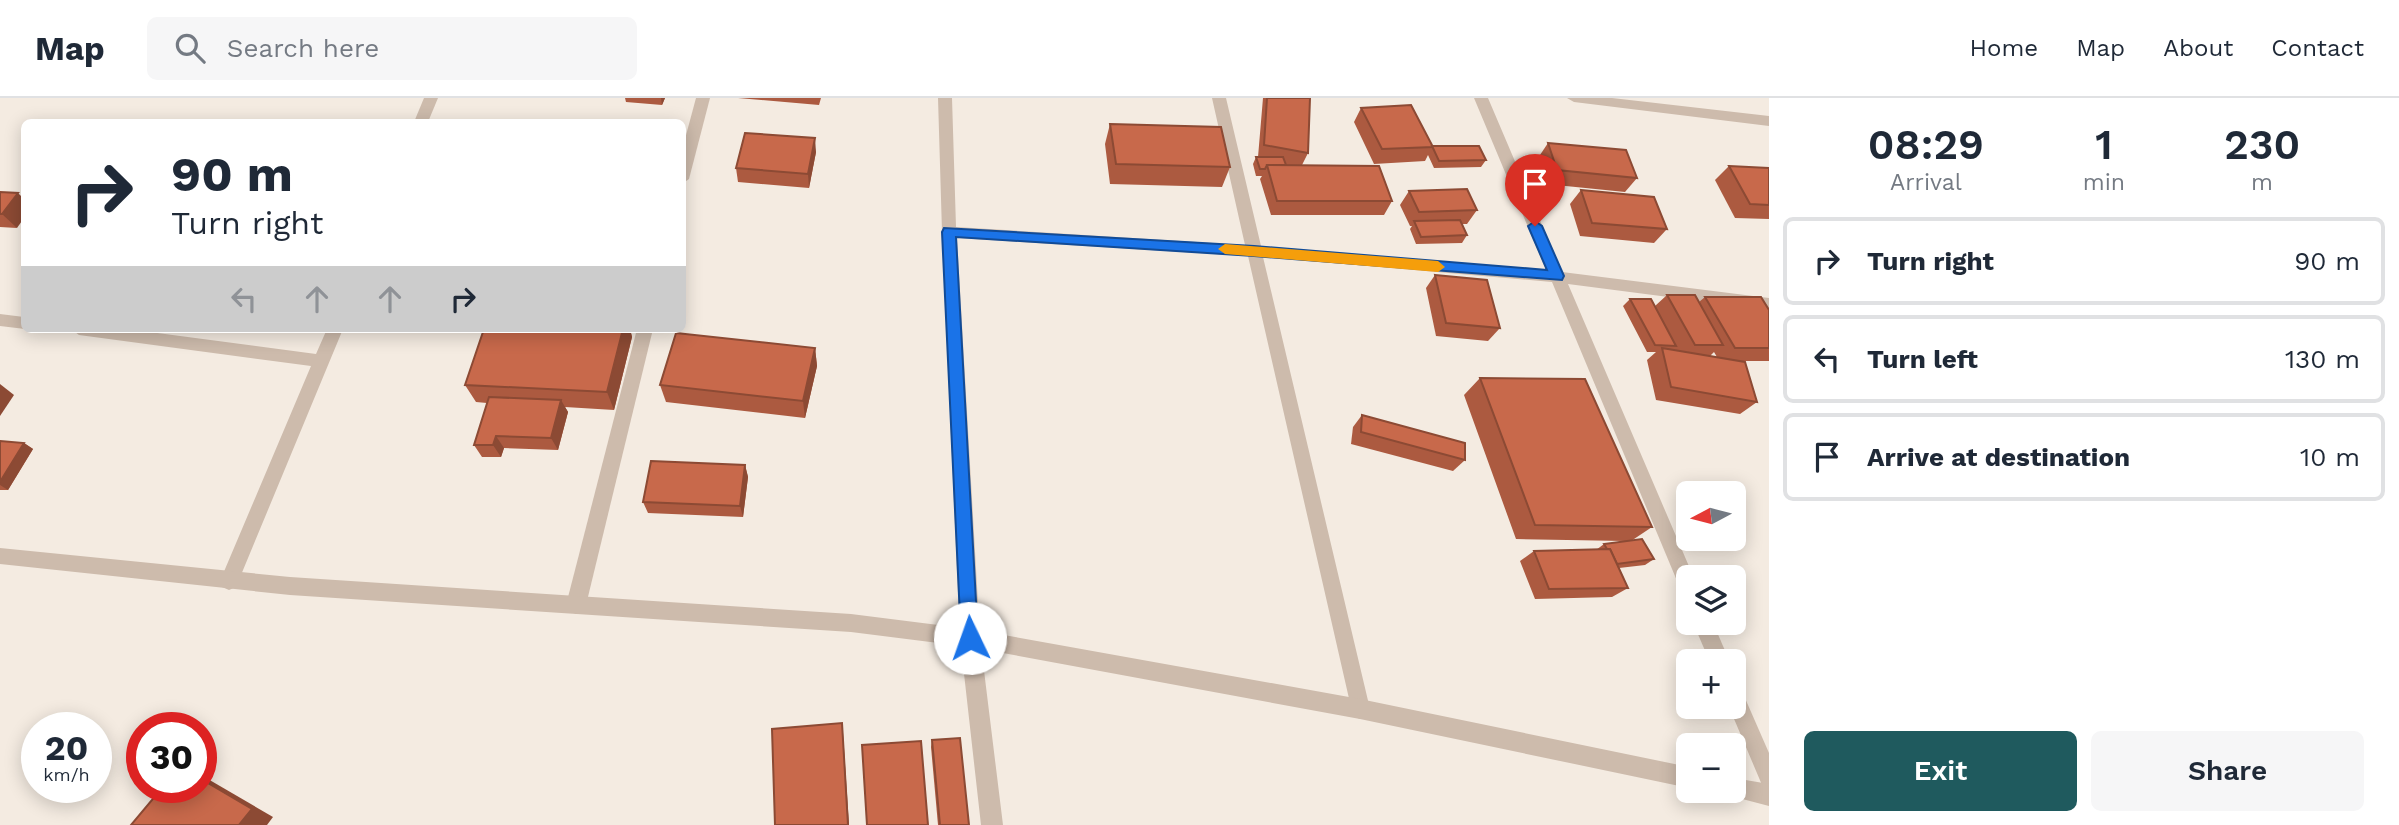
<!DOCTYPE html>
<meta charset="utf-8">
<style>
body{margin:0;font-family:"Work Sans",sans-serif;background:#f6f6f7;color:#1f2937;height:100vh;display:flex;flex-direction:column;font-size:26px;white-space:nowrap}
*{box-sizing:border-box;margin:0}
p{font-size:23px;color:#747a83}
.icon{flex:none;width:38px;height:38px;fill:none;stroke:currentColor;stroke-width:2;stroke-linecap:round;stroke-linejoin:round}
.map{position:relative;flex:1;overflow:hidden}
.panel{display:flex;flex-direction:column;background:#fff;width:630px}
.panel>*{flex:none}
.top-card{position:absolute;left:21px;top:21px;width:665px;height:214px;border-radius:10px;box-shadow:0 4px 18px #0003;background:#fff;color:#1f2937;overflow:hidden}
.needle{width:46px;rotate:263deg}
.controls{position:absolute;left:1676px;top:383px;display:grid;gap:14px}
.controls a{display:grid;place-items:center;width:70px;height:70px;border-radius:10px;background:#fff;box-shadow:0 4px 18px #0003;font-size:35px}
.speed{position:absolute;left:21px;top:614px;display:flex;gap:14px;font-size:35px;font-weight:700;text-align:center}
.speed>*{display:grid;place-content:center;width:91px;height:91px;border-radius:50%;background:#fff;box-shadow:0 4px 18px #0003;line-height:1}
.speed small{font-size:18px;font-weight:400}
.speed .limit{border:10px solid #d22;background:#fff;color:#111}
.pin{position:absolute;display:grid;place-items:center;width:60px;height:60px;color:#fff;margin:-72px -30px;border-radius:50% 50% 50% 0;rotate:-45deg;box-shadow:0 0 7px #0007}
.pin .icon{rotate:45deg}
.me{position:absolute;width:77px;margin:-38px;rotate:357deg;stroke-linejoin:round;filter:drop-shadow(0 0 5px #0008)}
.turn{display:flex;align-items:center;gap:24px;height:147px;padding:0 35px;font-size:32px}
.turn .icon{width:91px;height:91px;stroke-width:2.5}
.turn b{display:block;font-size:49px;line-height:60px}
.lanes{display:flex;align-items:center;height:66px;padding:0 35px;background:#0003;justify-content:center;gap:35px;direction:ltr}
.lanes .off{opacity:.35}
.eta{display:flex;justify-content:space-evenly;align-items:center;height:119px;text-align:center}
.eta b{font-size:42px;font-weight:600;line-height:49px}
.action{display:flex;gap:14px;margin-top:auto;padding:14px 35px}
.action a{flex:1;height:80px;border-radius:10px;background:#1f5a5e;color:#fff;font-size:28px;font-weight:600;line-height:80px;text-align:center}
.action a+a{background:#f6f6f7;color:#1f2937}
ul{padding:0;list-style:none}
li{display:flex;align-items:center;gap:21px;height:88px;margin:0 14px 10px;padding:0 21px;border:4px solid #e0e1e3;border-radius:10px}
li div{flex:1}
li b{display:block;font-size:26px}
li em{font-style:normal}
header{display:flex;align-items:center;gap:42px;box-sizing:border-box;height:98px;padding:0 35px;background:#fff;border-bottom:2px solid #e0e1e3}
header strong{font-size:33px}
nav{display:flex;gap:38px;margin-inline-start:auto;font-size:24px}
.search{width:490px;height:63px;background:#f6f6f7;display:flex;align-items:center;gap:18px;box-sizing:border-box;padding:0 24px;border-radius:10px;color:#747a83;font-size:26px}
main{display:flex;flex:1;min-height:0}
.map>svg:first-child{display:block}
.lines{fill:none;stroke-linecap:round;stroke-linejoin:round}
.minor{fill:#cdbbac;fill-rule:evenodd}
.tertiary{fill:#cdbbac;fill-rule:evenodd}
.wall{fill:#ac5a40;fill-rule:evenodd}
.shaded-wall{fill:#8c4a34}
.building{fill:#c8694b;stroke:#8c4a34;stroke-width:2}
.route{fill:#1a73e8;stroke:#114b97;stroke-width:2}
.slow{fill:#f59e0b}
</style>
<header>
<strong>Map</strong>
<div class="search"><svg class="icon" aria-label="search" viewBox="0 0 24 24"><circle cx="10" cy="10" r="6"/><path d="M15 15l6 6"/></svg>Search here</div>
<nav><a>Home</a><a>Map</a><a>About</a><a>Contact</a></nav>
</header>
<main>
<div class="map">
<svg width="1769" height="727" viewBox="0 0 1769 727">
<rect width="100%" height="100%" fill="#f4ebe1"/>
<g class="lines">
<g class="minor">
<path d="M424,0H438L428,24H414Z"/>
<path d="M696,0H710L689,81L682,86V52Z"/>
<path d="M938,0H952L956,129L1245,147L1212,0H1226L1261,148L1546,172L1474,0H1488L1562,174L1769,200V212L1568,186L1694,480H1689V499L1682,496L1680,490L1552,184L1263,159L1370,611L1367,618L1360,621L1353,618L1248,158L957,140L980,540L1003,727H981L960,540L942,134Z"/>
<path d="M1567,0H1612L1769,18V28L1574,4Z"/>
<path d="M0,216L24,219L25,231L0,228Z"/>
<path d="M71,231H127L316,256L327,231H343L236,489L229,492L222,489L220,483L311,268L79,237Z"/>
<path d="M637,231H653L586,507L583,513L576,516L569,513L566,507Z"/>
<path d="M1693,525H1713L1730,564H1710Z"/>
<path d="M1734,588L1741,591L1769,655V690L1762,687L1729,609H1734Z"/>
</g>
<g class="tertiary">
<path d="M0,450L290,479L851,516L970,531L1360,601L1689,669V690L1360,621L970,549L851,534L290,497L0,466Z"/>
<path d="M1734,680L1769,686V708L1727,697L1725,693H1734Z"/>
</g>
</g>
<g class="wall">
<path d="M625,0H665L662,7L626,4Z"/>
<path d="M738,0H821L819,7Z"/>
<path d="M1263,0H1310L1308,55L1302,67L1392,103L1384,117H1271L1260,81L1262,78H1256L1253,66L1256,59H1258Z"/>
<path d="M1361,10L1433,48L1486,62L1481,69L1434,70L1428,57L1425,63L1374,66L1354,24Z"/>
<path d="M1110,26L1230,69L1222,89L1110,86L1105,46Z"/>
<path d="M1548,45L1637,80L1625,94L1546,86L1538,60Z"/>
<path d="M816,54L809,90L738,84L736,70Z"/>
<path d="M1729,68L1769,70V121L1735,120L1715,82Z"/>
<path d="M1581,92L1667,131L1654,145L1580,138L1570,106Z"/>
<path d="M1409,93L1477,112L1467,126H1462L1467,137L1462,145L1416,146L1410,131L1412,128H1410L1400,107Z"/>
<path d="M0,94L17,130L0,129Z"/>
<path d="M1435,177L1500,230L1488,243L1436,238L1426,190Z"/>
<path d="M1667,197L1699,204L1705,199L1769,212V263H1741L1757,304L1740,316L1656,302L1647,262L1656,254H1647L1623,208L1630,201L1655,208ZM1714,254L1717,259L1710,258Z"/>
<path d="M484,231H630L632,239L614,312L565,309L568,314L558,352L504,350L501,359H482L474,347L487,305L476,304L465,287Z"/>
<path d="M815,250L817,268L805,320L666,304L660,287Z"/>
<path d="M1480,280L1652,429L1631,443L1654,461L1645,467L1619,470L1628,490L1612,499L1535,501L1520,463L1534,453L1596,452L1604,446L1625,443L1516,441L1464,297Z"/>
<path d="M1362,317L1465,362L1453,373L1351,346L1353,329Z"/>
<path d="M0,343L24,345L33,351L8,392H0Z"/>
<path d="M745,367L748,379L743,419L648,415L643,404Z"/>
<path d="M932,642L969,727H938L931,649Z"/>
</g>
<g class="shaded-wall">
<path d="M661,0H665L662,7Z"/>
<path d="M815,40L816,54L809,90L808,76Z"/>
<path d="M18,95L24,101V120L17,130L2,116Z"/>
<path d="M623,231H630L632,239L614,312L607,294Z"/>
<path d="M815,250L817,268L805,320L803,303Z"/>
<path d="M0,286L14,297L0,318Z"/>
<path d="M561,302L568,314L558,352L551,340Z"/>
<path d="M496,338L504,350L501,359L493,347Z"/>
<path d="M24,345L33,351L8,392L0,387V384Z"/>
<path d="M745,367L748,379L743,419L740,408Z"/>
<path d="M842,625L843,635L849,727H848Z"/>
<path d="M201,677L273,719L267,727H239L201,681Z"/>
</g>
<g class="building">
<path d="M1267,0H1310L1308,55L1264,47Z"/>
<path d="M1411,7L1433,49L1382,51L1361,10Z"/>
<path d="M1110,26L1221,29L1230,69L1116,66Z"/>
<path d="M745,35L815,40L808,76L736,70Z"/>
<path d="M1548,45L1626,52L1637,80L1557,72Z"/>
<path d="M1432,48H1479L1486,62L1439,63Z"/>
<path d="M1256,59H1283L1286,67H1267L1265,71H1260Z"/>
<path d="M1267,67L1379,68L1392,103H1277Z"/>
<path d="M1729,68L1769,70V107L1750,106Z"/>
<path d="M1467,91L1477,112L1419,114L1409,93Z"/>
<path d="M1581,92L1654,99L1667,131L1592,125Z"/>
<path d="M0,94L18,95L2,116H0Z"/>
<path d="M1460,122L1467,137L1421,139L1414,123Z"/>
<path d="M1435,177L1487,182L1500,230L1446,225Z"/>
<path d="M1667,197H1695L1723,247H1695Z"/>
<path d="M1705,199H1761L1769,212V250H1735Z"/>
<path d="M1630,201H1651L1676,248L1655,247Z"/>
<path d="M484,231H623L607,294L465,287Z"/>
<path d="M676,235L815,250L803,303L660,287Z"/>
<path d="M1662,250L1745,264L1757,304L1671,289Z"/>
<path d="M1480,280L1585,281L1652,429L1535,427Z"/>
<path d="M489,299L561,302L551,340L496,338L493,347H474Z"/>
<path d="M1362,317L1465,345V362L1361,334Z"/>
<path d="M0,343L24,345L0,384Z"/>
<path d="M651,363L745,367L740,408L643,404Z"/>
<path d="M1642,441L1654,461L1617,466L1610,451H1607L1604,446Z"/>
<path d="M1610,451L1628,490L1549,491L1534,453Z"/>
<path d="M842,625L848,727H775L772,631Z"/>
<path d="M960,640L969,727H940L932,642Z"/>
<path d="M921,643L928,727H867L862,647Z"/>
<path d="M201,681L252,711L239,727H131L162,690H201Z"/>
</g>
<path class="route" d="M1535,123L1542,128L1564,178L1562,182L1254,158L956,139L978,540L976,546L970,548L963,546L961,540L942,134L944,130L1254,148L1547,172L1528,128Z"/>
<path class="slow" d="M1225,146L1438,163L1445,169L1438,174L1225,156L1218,151Z"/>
</svg>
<div class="controls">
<a><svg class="needle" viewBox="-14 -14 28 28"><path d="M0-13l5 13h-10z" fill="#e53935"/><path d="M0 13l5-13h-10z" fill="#747a83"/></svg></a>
<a><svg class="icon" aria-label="layers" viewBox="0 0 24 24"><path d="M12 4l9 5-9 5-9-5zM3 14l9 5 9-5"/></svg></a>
<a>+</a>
<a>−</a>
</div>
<div class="speed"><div>20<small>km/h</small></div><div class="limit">30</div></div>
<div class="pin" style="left:1535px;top:128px;background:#d93025"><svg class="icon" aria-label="arrive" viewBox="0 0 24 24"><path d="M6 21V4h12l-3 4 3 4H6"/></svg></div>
<svg class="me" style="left:970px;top:540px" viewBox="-20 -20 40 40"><circle r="19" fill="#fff"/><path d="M0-13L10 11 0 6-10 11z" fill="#1a73e8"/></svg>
<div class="top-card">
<div class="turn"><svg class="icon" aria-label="right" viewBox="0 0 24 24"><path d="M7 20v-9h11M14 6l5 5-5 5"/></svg><div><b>90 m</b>Turn right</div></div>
<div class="lanes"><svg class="icon off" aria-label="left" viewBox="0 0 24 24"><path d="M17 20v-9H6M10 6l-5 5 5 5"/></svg><svg class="icon off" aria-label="ahead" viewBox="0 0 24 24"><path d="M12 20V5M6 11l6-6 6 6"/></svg><svg class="icon off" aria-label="ahead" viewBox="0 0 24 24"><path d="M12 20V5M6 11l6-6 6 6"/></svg><svg class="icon" aria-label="right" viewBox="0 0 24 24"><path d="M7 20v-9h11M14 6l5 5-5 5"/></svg></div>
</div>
</div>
<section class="panel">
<div class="eta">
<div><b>08:29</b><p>Arrival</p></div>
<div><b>1</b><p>min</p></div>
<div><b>230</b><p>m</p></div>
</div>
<ul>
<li><svg class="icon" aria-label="right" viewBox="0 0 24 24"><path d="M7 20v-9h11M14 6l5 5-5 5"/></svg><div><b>Turn right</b></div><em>90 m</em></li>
<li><svg class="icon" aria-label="left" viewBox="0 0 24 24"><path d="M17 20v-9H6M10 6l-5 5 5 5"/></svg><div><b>Turn left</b></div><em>130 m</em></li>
<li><svg class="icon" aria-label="arrive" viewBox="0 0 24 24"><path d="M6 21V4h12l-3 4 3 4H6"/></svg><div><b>Arrive at destination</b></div><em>10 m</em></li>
</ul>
<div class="action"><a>Exit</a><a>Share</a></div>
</section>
</main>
